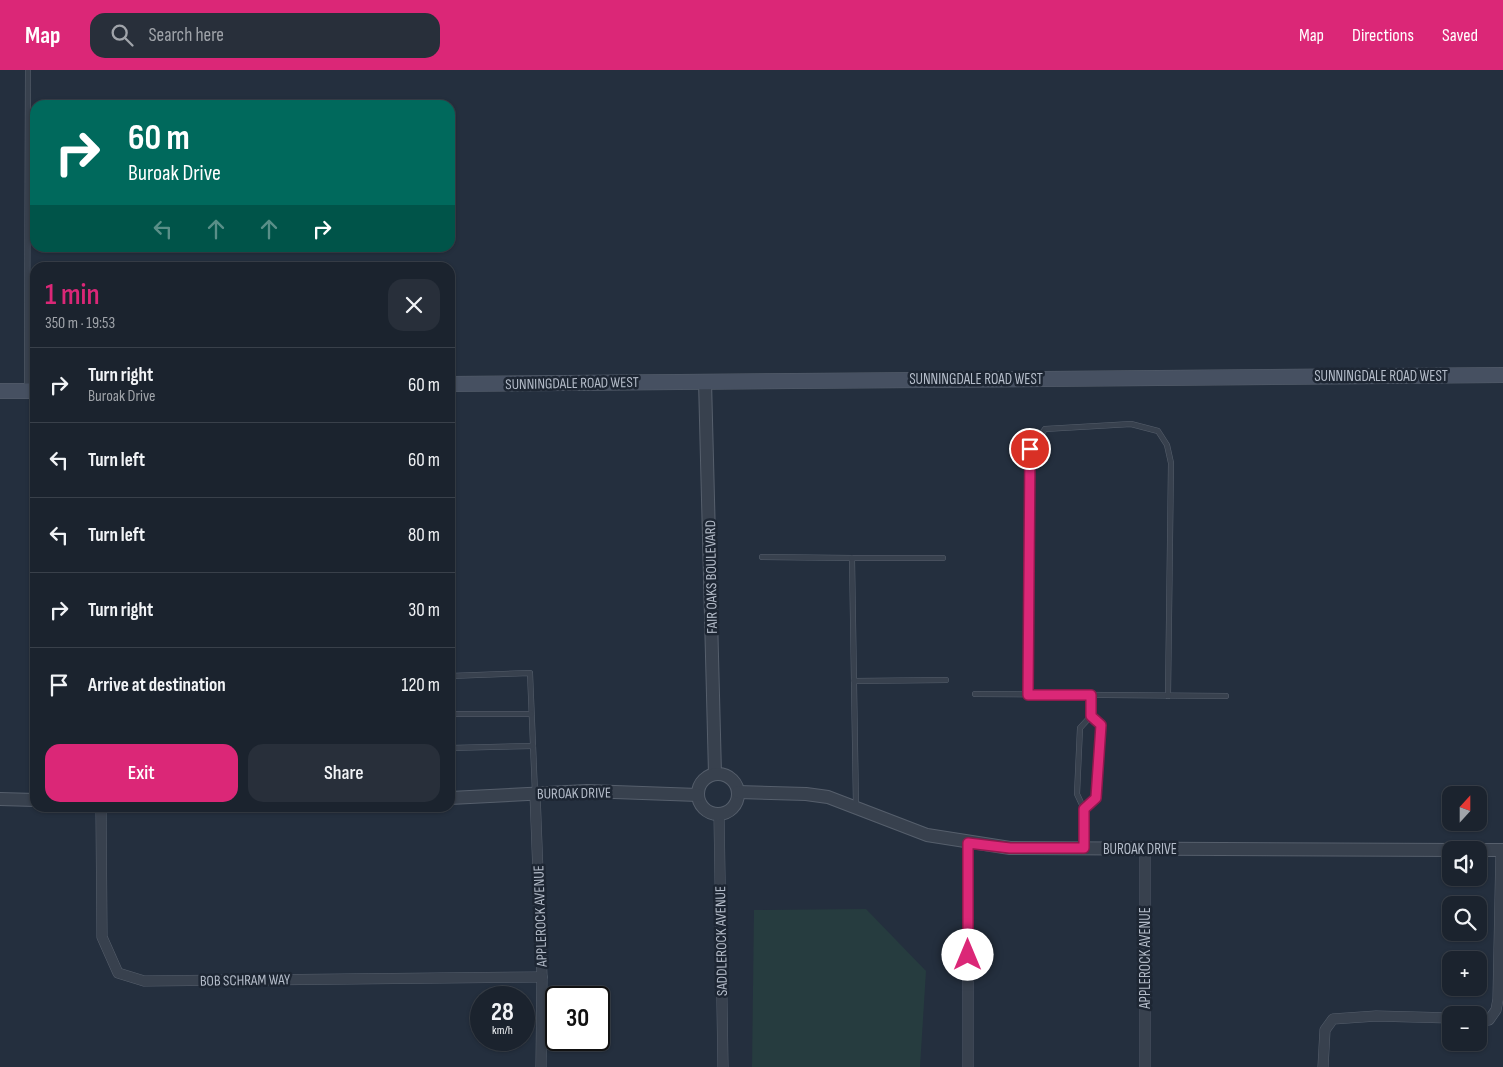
<!DOCTYPE html>
<meta charset="utf-8">
<style>
body{margin:0;font-family:"Sofia Sans Condensed",sans-serif;background:#282f3a;color:#f1f3f6;height:100vh;display:flex;flex-direction:column;font-size:19px;white-space:nowrap}
*{box-sizing:border-box;margin:0}
p{font-size:16px;color:#a0a4aa}
.icon{flex:none;width:28px;height:28px;fill:none;stroke:currentColor;stroke-width:2;stroke-linecap:round;stroke-linejoin:round}
.map{position:relative;flex:1;overflow:hidden}
.drawer{position:absolute;left:30px;top:192px;width:425px;height:550px;display:flex;flex-direction:column;background:#1b232e;border-radius:15px;box-shadow:0 1px 4px #0004,0 0 0 1px #39404a}
.drawer>*{flex:none}
.hud{position:absolute;left:30px;top:30px;width:425px;height:152px;border-radius:15px;box-shadow:0 1px 4px #0004,0 0 0 1px #39404a;background:#00695c;color:#fff;overflow:hidden}
.needle{width:32px;rotate:21deg}
.fabs{position:absolute;left:1442px;top:716px;display:grid;gap:10px}
.fabs a{display:grid;place-items:center;width:45px;height:45px;border-radius:10px;background:#1b232e;box-shadow:0 1px 4px #0004,0 0 0 1px #39404a;font-size:25px}
.speed{position:absolute;left:470px;top:916px;display:flex;gap:10px;font-size:25px;font-weight:700;text-align:center}
.speed>*{display:grid;place-content:center;width:65px;height:65px;border-radius:50%;background:#1b232e;box-shadow:0 1px 4px #0004,0 0 0 1px #39404a;line-height:1}
.speed small{font-size:12px;font-weight:400}
.speed .limit{border:2px solid #111;border-radius:8px;background:#fff;color:#111}
.pin{position:absolute;display:grid;place-items:center;width:42px;height:42px;color:#fff;margin:-21px;border:2px solid #fff;border-radius:50%;box-shadow:0 1px 5px #0007}
.me{position:absolute;width:55px;margin:-28px;rotate:0deg;stroke-linejoin:round;filter:drop-shadow(0 0 4px #0008)}
.turn{display:flex;align-items:center;gap:18px;height:105px;padding:0 15px;font-size:22px}
.turn .icon{width:65px;height:65px;stroke-width:2.5}
.turn b{display:block;font-size:35px;line-height:42px}
.lanes{display:flex;align-items:center;height:48px;padding:0 15px;background:#0003;justify-content:center;gap:25px;direction:ltr}
.lanes .off{opacity:.35}
.round{display:grid;place-items:center;flex:none;width:52px;height:52px;border-radius:15px;background:#282f3a}
.head{display:flex;align-items:center;justify-content:space-between;height:85px;padding:0 15px}
h1{font-size:30px;font-weight:600;line-height:38px;color:#db2777}
.cta{display:flex;gap:10px;margin-top:auto;padding:10px 15px}
.cta a{flex:1;height:58px;border-radius:15px;background:#db2777;color:#fff;font-size:20px;font-weight:600;line-height:58px;text-align:center}
.cta a+a{background:#282f3a;color:#f1f3f6}
ul{padding:0;list-style:none}
li{display:flex;align-items:center;gap:15px;height:75px;padding:0 15px;border-top:1px solid #39404a}
li div{flex:1}
li b{display:block;font-size:19px}
li em{font-style:normal}
header{display:flex;align-items:center;gap:30px;box-sizing:border-box;height:70px;padding:0 25px;background:#db2777;color:#fff}
header strong{font-size:24px}
nav{display:flex;gap:28px;margin-inline-start:auto;font-size:18px}
.search{width:350px;height:45px;background:#282f3a;display:flex;align-items:center;gap:12px;box-sizing:border-box;padding:0 18px;border-radius:15px;color:#a0a4aa;font-size:19px}
.map>svg:first-child{display:block}
.green{fill:#263c3f}
.lines{fill:none;stroke-linecap:round;stroke-linejoin:round}
.service-casing{stroke:#565f6c;stroke-width:6}
.minor-casing{stroke:#565f6c;stroke-width:11}
.tertiary-casing{stroke:#565f6c;stroke-width:14}
.secondary-casing{stroke:#565f6c;stroke-width:16}
.service{stroke:#38414e;stroke-width:5}
.minor{stroke:#38414e;stroke-width:10}
.tertiary{stroke:#38414e;stroke-width:12}
.secondary{stroke:#465061;stroke-width:15}
.route-casing{stroke:#8e194d;stroke-width:12}
.route{stroke:#db2777;stroke-width:9}
.labels{text-anchor:middle;stroke-width:5;stroke-linejoin:round;paint-order:stroke}
.street-label{font-size:15px;fill:#b4bcc9;stroke:#1d2633}
</style>
<header>
<strong>Map</strong>
<div class="search"><svg class="icon" aria-label="search" viewBox="0 0 24 24"><circle cx="10" cy="10" r="6"/><path d="M15 15l6 6"/></svg>Search here</div>
<nav><a>Map</a><a>Directions</a><a>Saved</a></nav>
</header>
<div class="map">
<svg width="1503" height="997" viewBox="0 0 1503 997">
<rect width="100%" height="100%" fill="#242f3e"/>
<path class="green" d="M866,839L926,901L920,997H752L754,840Z"/>
<g class="lines">
<defs>
<g id="service">
<path d="M27,319L28,0"/>
<path d="M762,487L852,488L856,736"/>
<path d="M852,488H943"/>
<path d="M450,606L530,603L535,723"/>
<path d="M854,611L946,610"/>
<path d="M975,624L1226,626"/>
<path d="M1028,625L1031,379L1045,359L1131,354L1158,361L1167,375L1171,393L1168,626"/>
<path d="M450,644H531"/>
<path d="M450,678L533,676"/>
<path d="M1084,777V739L1077,724L1080,658L1091,646L1101,655L1096,728L1084,739"/>
</g>
<g id="minor">
<path d="M1091,625V646"/>
<path d="M535,724L542,907L541,997"/>
<path d="M101,738L102,867L118,903L144,911L542,907"/>
<path d="M719,744L723,997"/>
<path d="M1145,779V997"/>
<path d="M1479,949L1489,950L1496,940L1498,929L1501,780"/>
<path d="M968,997V773"/>
<path d="M1323,997L1325,960L1333,949L1376,946L1451,948"/>
</g>
<g id="tertiary">
<path d="M705,311L715,704"/>
<circle cx="718" cy="724" r="20"/>
<path d="M738,722L806,724L828,727L927,765L1010,778L1460,780"/>
<path d="M450,728L587,721L698,725"/>
<path d="M0,729L35,730"/>
<path d="M1479,780H1503"/>
</g>
<g id="secondary">
<path d="M450,314L1503,305"/>
<path d="M0,321H35"/>
</g>
</defs>
<use href="#service" class="service-casing"/>
<use href="#minor" class="minor-casing"/>
<use href="#tertiary" class="tertiary-casing"/>
<use href="#secondary" class="secondary-casing"/>
<use href="#service" class="service"/>
<use href="#minor" class="minor"/>
<use href="#tertiary" class="tertiary"/>
<use href="#secondary" class="secondary"/>
</g>
<g class="lines">
<defs>
<path id="route" d="M968,885V773L1010,778H1084V739L1096,728L1101,655L1091,646V625H1028L1030,379"/>
</defs>
<use href="#route" class="route-casing"/>
<use href="#route" class="route"/>
</g>
<g class="labels">
<g class="street-label">
<text x="1381" y="311">SUNNINGDALE ROAD WEST</text>
<text x="976" y="314">SUNNINGDALE ROAD WEST</text>
<text transform="translate(572 313) rotate(-1)" y="5">SUNNINGDALE ROAD WEST</text>
<text transform="translate(711 507) rotate(-91)" y="5">FAIR OAKS BOULEVARD</text>
<text transform="translate(574 723) rotate(-1)" y="5">BUROAK DRIVE</text>
<text x="1140" y="784">BUROAK DRIVE</text>
<text transform="translate(540 846) rotate(-92)" y="5">APPLEROCK AVENUE</text>
<text transform="translate(721 871) rotate(-91)" y="5">SADDLEROCK AVENUE</text>
<text transform="translate(1145 888) rotate(-90)" y="5">APPLEROCK AVENUE</text>
<text transform="translate(245 910) rotate(-1)" y="5">BOB SCHRAM WAY</text>
</g>
</g>
</svg>
<div class="fabs">
<a><svg class="needle" viewBox="-14 -14 28 28"><path d="M0-13l5 13h-10z" fill="#e53935"/><path d="M0 13l5-13h-10z" fill="#a0a4aa"/></svg></a>
<a><svg class="icon" aria-label="sound" viewBox="0 0 24 24"><path d="M4 9h4l5-4v14l-5-4H4zM17 9q2 3 0 6"/></svg></a>
<a><svg class="icon" aria-label="search" viewBox="0 0 24 24"><circle cx="10" cy="10" r="6"/><path d="M15 15l6 6"/></svg></a>
<a>+</a>
<a>−</a>
</div>
<div class="speed"><div>28<small>km/h</small></div><div class="limit">30</div></div>
<div class="pin" style="left:1030px;top:379px;background:#d93025"><svg class="icon" aria-label="arrive" viewBox="0 0 24 24"><path d="M6 21V4h12l-3 4 3 4H6"/></svg></div>
<svg class="me" style="left:968px;top:885px" viewBox="-20 -20 40 40"><circle r="19" fill="#fff"/><path d="M0-13L10 11 0 6-10 11z" fill="#db2777"/></svg>
<div class="hud">
<div class="turn"><svg class="icon" aria-label="right" viewBox="0 0 24 24"><path d="M7 20v-9h11M14 6l5 5-5 5"/></svg><div><b>60 m</b>Buroak Drive</div></div>
<div class="lanes"><svg class="icon off" aria-label="left" viewBox="0 0 24 24"><path d="M17 20v-9H6M10 6l-5 5 5 5"/></svg><svg class="icon off" aria-label="ahead" viewBox="0 0 24 24"><path d="M12 20V5M6 11l6-6 6 6"/></svg><svg class="icon off" aria-label="ahead" viewBox="0 0 24 24"><path d="M12 20V5M6 11l6-6 6 6"/></svg><svg class="icon" aria-label="right" viewBox="0 0 24 24"><path d="M7 20v-9h11M14 6l5 5-5 5"/></svg></div>
</div>
<section class="drawer">
<div class="head"><div><h1>1 min</h1><p>350 m · 19:53</p></div><a class="round"><svg class="icon" aria-label="close" viewBox="0 0 24 24"><path d="M6 6l12 12M18 6L6 18"/></svg></a></div>
<ul>
<li><svg class="icon" aria-label="right" viewBox="0 0 24 24"><path d="M7 20v-9h11M14 6l5 5-5 5"/></svg><div><b>Turn right</b><p>Buroak Drive</p></div><em>60 m</em></li>
<li><svg class="icon" aria-label="left" viewBox="0 0 24 24"><path d="M17 20v-9H6M10 6l-5 5 5 5"/></svg><div><b>Turn left</b></div><em>60 m</em></li>
<li><svg class="icon" aria-label="left" viewBox="0 0 24 24"><path d="M17 20v-9H6M10 6l-5 5 5 5"/></svg><div><b>Turn left</b></div><em>80 m</em></li>
<li><svg class="icon" aria-label="right" viewBox="0 0 24 24"><path d="M7 20v-9h11M14 6l5 5-5 5"/></svg><div><b>Turn right</b></div><em>30 m</em></li>
<li><svg class="icon" aria-label="arrive" viewBox="0 0 24 24"><path d="M6 21V4h12l-3 4 3 4H6"/></svg><div><b>Arrive at destination</b></div><em>120 m</em></li>
</ul>
<div class="cta"><a>Exit</a><a>Share</a></div>
</section>
</div>
